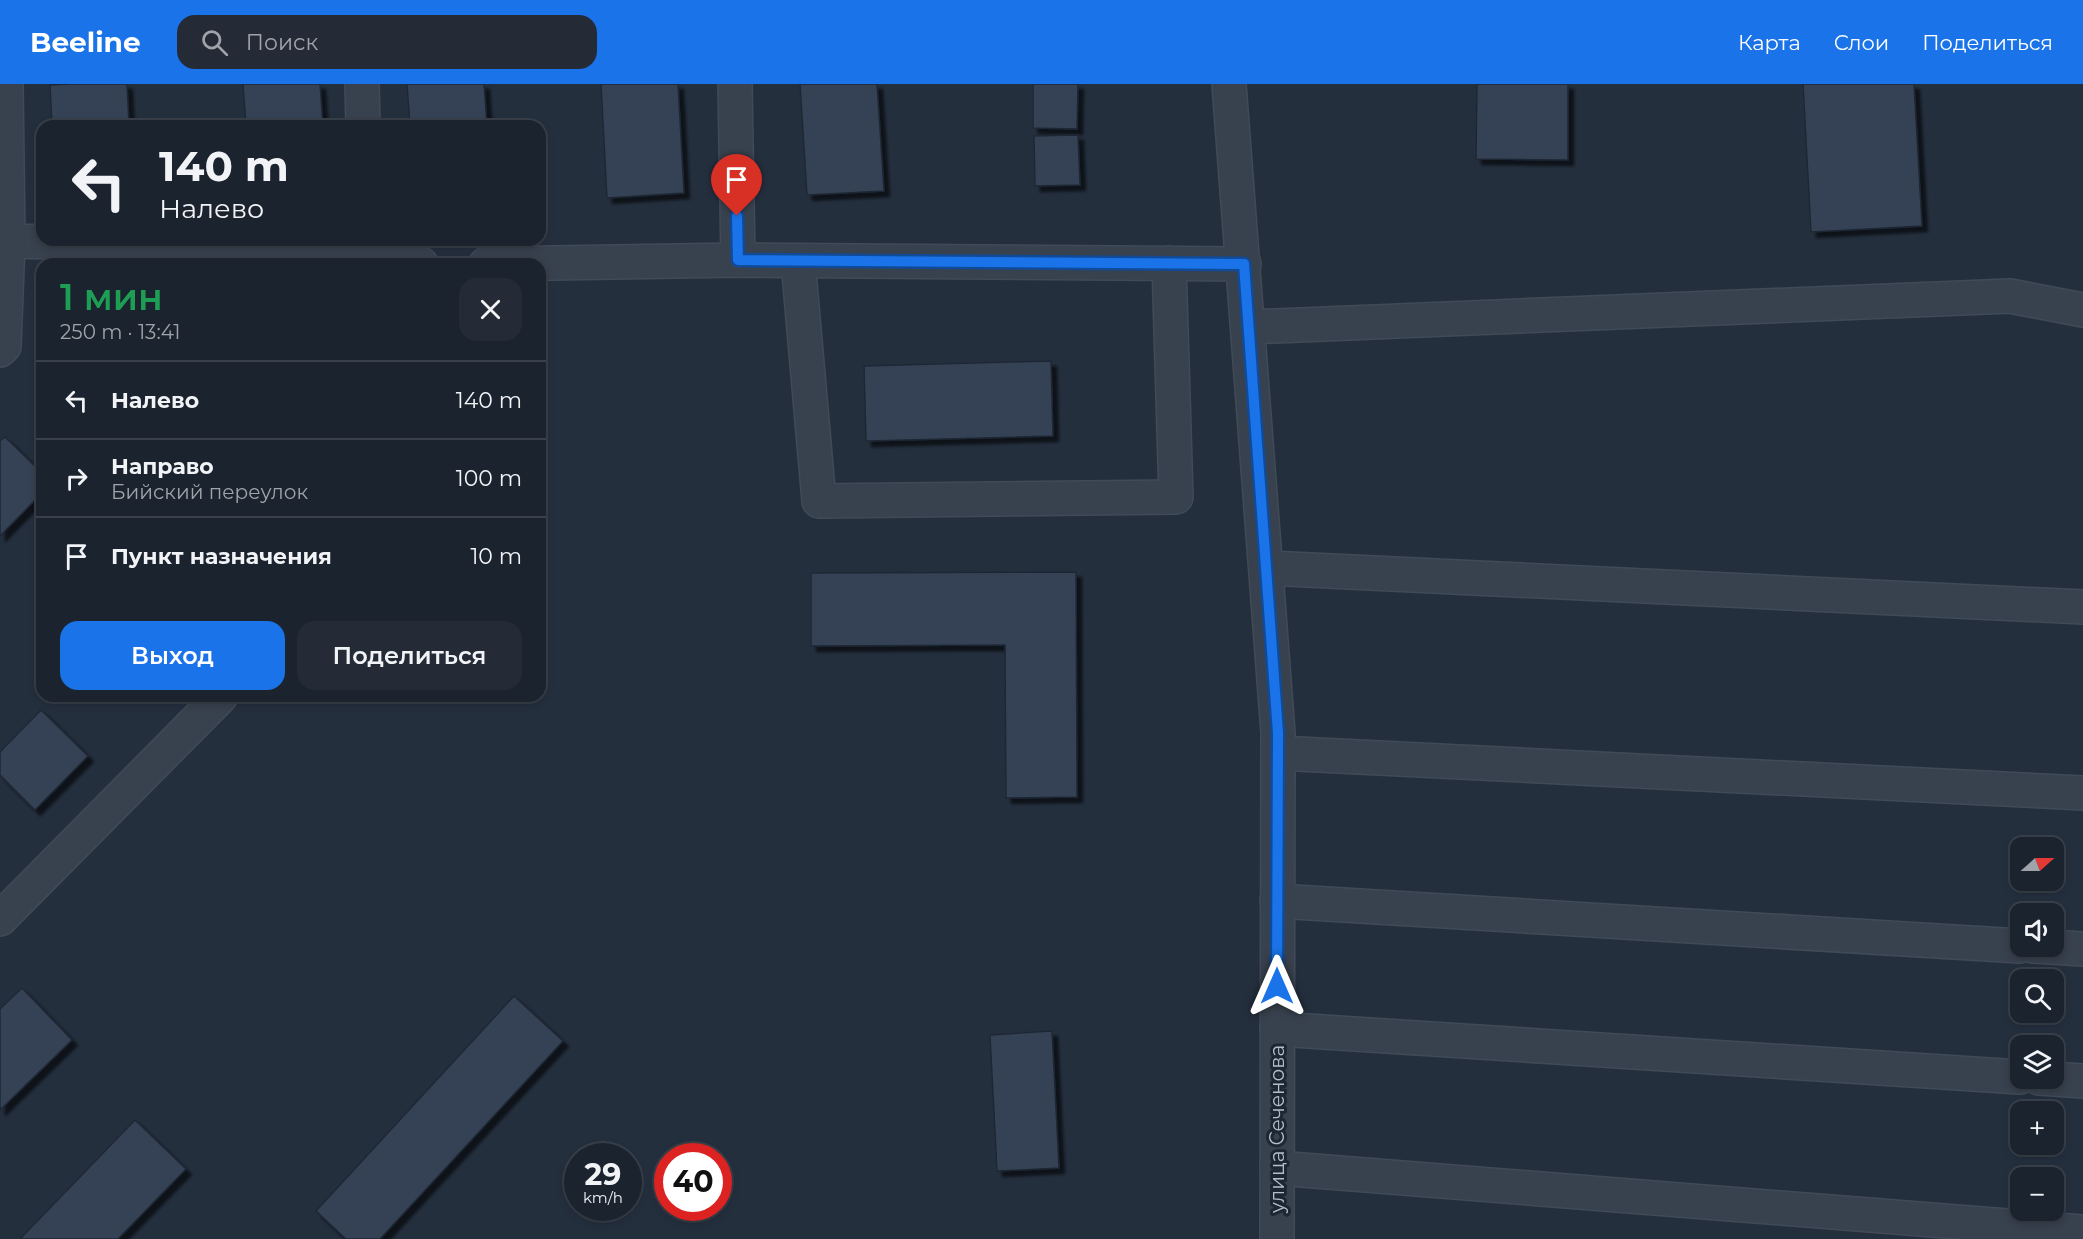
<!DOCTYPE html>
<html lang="ru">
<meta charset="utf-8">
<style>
body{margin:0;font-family:Montserrat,sans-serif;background:#242b36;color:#f1f3f6;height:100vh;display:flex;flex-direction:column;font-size:22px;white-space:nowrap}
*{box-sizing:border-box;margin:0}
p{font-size:20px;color:#a0a4aa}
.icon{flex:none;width:33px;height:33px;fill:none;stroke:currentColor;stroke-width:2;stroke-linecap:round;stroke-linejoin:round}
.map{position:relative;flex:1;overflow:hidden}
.panel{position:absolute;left:36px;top:174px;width:510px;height:444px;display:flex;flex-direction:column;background:#1b232e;border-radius:18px;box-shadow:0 3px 9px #0003,0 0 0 2px #39404a}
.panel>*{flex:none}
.banner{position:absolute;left:36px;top:36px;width:510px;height:126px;border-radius:18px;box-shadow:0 3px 9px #0003,0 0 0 2px #39404a;background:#1b232e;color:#f1f3f6;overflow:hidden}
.needle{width:39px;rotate:69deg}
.controls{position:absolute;left:2010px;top:753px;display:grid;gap:12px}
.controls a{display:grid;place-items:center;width:54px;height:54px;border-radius:12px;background:#1b232e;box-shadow:0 3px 9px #0003,0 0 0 2px #39404a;font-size:30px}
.speed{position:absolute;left:564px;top:1059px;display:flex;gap:12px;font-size:30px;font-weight:700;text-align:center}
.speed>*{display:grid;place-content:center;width:78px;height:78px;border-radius:50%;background:#1b232e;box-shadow:0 3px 9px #0003,0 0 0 2px #39404a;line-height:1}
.speed small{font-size:15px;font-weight:400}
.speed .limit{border:9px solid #d22;background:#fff;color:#111}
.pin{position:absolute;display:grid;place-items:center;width:51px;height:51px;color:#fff;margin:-62px -26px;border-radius:50% 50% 50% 0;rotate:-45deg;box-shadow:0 0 6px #0007}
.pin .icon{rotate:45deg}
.me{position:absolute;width:66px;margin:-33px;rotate:0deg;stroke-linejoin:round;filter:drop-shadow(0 0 4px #0008)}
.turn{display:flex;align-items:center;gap:21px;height:126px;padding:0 24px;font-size:27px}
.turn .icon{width:78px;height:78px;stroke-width:2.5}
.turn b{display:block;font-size:42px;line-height:51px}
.round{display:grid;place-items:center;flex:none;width:63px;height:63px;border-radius:18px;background:#242b36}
.overview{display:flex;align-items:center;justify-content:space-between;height:102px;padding:0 24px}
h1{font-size:36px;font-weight:600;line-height:45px;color:#1e9e55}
.cta{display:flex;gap:12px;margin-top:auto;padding:12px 24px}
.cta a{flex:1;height:69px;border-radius:18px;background:#1a73e8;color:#fff;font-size:24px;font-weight:600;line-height:69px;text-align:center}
.cta a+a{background:#242b36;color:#f1f3f6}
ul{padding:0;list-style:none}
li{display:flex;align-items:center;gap:18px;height:78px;padding:0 24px;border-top:2px solid #39404a}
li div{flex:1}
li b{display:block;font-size:22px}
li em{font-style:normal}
header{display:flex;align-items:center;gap:36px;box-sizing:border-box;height:84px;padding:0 30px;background:#1a73e8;color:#fff}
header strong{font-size:28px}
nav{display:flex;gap:33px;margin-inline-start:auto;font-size:21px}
.search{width:420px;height:54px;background:#242b36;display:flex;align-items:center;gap:15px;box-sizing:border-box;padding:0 21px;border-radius:18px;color:#a0a4aa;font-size:22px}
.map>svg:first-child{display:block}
.building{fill:#364354;stroke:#1f2835;stroke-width:1.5;filter:url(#shadow)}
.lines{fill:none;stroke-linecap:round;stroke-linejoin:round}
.minor-casing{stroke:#414a57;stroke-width:36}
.minor{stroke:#38414e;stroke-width:33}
.route-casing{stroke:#114b97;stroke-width:15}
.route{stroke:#1a73e8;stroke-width:10}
.labels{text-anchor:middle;stroke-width:6;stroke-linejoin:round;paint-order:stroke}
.street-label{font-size:20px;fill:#b4bcc9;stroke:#1d2633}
</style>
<header>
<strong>Beeline</strong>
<div class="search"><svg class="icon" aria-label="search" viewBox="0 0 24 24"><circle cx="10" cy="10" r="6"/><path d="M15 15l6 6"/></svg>Поиск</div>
<nav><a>Карта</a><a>Слои</a><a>Поделиться</a></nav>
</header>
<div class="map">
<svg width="2083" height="1155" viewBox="0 0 2083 1155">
<defs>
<filter id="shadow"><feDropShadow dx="5.5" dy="5.5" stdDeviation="1.5" flood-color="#0009"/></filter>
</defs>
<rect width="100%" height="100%" fill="#242f3e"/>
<g class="building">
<path d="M70,0H127L129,42H52L50,1Z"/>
<path d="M243,0H320L323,42H246Z"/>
<path d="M407,0H484L487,42H410Z"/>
<path d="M601,0H678L684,109L607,114Z"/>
<path d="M800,0H877L884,107L807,111Z"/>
<path d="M1033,0H1078L1077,45L1033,44Z"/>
<path d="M1477,0H1568V76L1476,75Z"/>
<path d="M1803,0H1914L1922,142L1811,148Z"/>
<path d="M1078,51L1080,101L1035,102L1034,52Z"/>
<path d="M1051,277L1053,352L866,357L864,282Z"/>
<path d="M5,353L42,389V409L0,452V357Z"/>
<path d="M1076,488L1077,713L1006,714L1005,561L811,562V489Z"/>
<path d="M41,626L88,672L35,726L0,691V668Z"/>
<path d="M22,904L72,956L0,1026V925Z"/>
<path d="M514,912L563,957L380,1155H346L316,1127Z"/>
<path d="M1052,947L1059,1084L997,1087L990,951Z"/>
<path d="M135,1036L186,1085L118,1155H20Z"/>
</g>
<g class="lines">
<defs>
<g id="minor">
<path d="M362,0L363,42"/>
<path d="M735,0L738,176"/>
<path d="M1229,0L1278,649L1277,1155"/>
<path d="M0,157L305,162L367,174L421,180"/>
<path d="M798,177L819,417L1176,413L1169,179"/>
<path d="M486,180L738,176L1244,180"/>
<path d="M1249,243L2010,212L2083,226"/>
<path d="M0,266L4,262L8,157L6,0"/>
<path d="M1267,484L2083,523"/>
<path d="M1278,669L2083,709"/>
<path d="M1277,817L2020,862"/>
<path d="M0,835L221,612"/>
<path d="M2033,862L2083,865"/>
<path d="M1277,945L2020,993"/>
<path d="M2039,994L2083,997"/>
<path d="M1277,1084L2083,1148"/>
</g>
</defs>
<use href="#minor" class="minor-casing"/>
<use href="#minor" class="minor"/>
</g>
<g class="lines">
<defs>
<path id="route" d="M737,132L738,176L1244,180L1278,649L1277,902"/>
</defs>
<use href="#route" class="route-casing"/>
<use href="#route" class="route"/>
</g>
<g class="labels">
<g class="street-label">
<text transform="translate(1277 1045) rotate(-90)" y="7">улица Сеченова</text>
</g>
</g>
</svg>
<div class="controls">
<a><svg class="needle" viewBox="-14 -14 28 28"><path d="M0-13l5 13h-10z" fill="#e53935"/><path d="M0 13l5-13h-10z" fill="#a0a4aa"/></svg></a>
<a><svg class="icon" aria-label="sound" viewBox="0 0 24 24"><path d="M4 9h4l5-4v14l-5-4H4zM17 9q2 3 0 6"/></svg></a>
<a><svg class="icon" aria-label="search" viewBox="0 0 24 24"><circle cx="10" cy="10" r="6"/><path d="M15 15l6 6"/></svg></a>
<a><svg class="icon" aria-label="layers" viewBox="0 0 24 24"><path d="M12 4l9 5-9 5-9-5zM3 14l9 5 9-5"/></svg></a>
<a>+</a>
<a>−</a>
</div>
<div class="speed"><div>29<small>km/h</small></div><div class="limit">40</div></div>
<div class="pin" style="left:737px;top:132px;background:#d93025"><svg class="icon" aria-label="arrive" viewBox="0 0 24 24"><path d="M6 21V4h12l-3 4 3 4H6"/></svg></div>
<svg class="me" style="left:1277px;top:902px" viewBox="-20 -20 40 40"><path d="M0-17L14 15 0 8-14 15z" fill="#1a73e8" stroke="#fff" stroke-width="4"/></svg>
<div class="banner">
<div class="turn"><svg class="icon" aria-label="left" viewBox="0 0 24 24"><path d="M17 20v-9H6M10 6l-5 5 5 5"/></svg><div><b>140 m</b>Налево</div></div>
</div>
<section class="panel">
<div class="overview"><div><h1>1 мин</h1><p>250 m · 13:41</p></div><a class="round"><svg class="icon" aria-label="close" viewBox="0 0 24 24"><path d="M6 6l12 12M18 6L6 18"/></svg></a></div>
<ul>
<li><svg class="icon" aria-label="left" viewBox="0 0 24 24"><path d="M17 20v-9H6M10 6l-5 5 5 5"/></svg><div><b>Налево</b></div><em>140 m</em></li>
<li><svg class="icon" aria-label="right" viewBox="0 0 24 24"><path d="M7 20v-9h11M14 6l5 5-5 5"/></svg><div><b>Направо</b><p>Бийский переулок</p></div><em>100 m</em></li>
<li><svg class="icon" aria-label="arrive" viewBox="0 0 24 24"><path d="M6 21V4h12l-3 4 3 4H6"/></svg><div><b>Пункт назначения</b></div><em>10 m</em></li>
</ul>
<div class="cta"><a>Выход</a><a>Поделиться</a></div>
</section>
</div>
